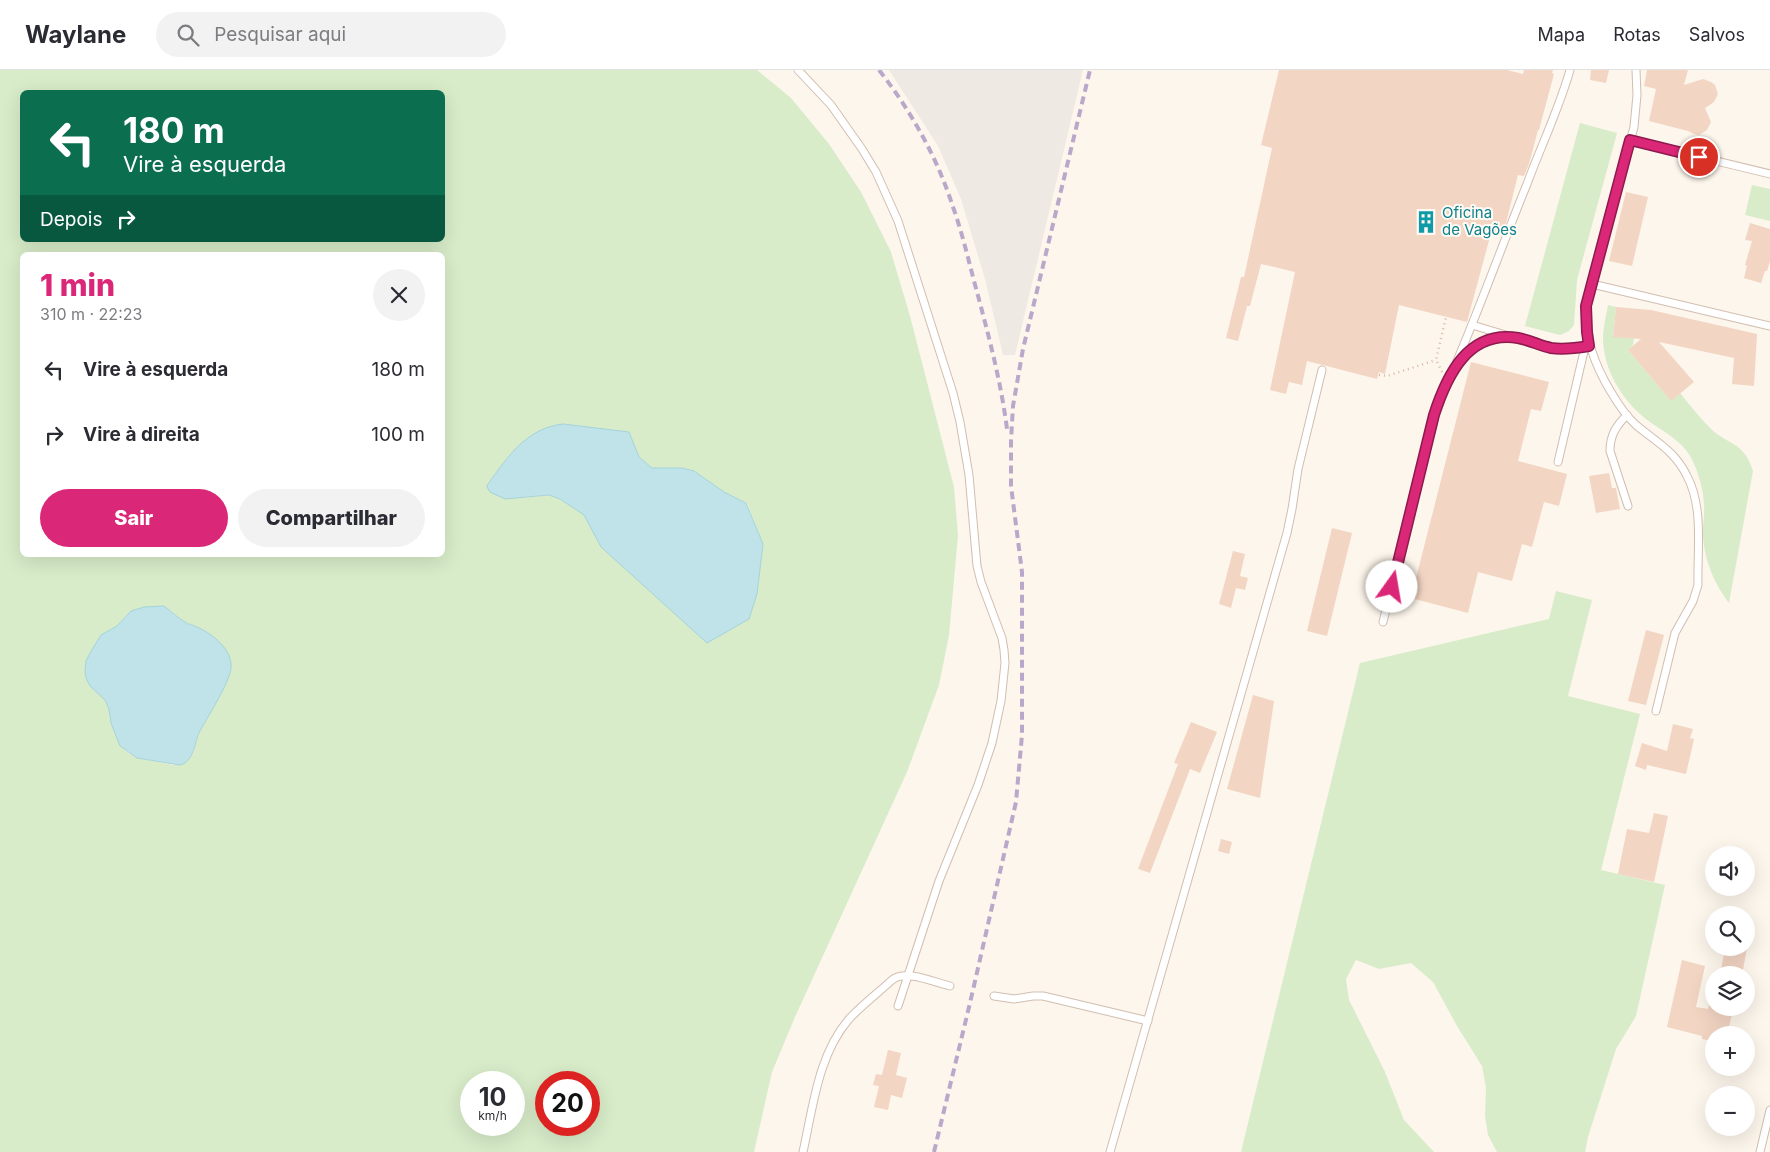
<!DOCTYPE html>
<html lang="pt">
<meta charset="utf-8">
<style>
body{margin:0;font-family:Inter,sans-serif;background:#f2f2f3;color:#2b2b33;height:100vh;display:flex;flex-direction:column;font-size:19px;white-space:nowrap}
*{box-sizing:border-box;margin:0}
p{font-size:16px;color:#7c7c81}
.icon{flex:none;width:28px;height:28px;fill:none;stroke:currentColor;stroke-width:2;stroke-linecap:round;stroke-linejoin:round}
.map{position:relative;flex:1;overflow:hidden}
.side{position:absolute;left:20px;top:182px;width:425px;height:305px;display:flex;flex-direction:column;background:#fff;border-radius:8px;box-shadow:0 5px 20px #0002}
.side>*{flex:none}
.hud{position:absolute;left:20px;top:20px;width:425px;height:152px;border-radius:8px;box-shadow:0 5px 20px #0002;background:#0b6e4f;color:#fff;overflow:hidden}
.controls{position:absolute;left:1705px;top:776px;display:grid;gap:10px}
.controls a{display:grid;place-items:center;width:50px;height:50px;border-radius:50%;background:#fff;box-shadow:0 5px 20px #0002;font-size:25px}
.speed{position:absolute;left:460px;top:1001px;display:flex;gap:10px;font-size:25px;font-weight:700;text-align:center}
.speed>*{display:grid;place-content:center;width:65px;height:65px;border-radius:50%;background:#fff;box-shadow:0 5px 20px #0002;line-height:1}
.speed small{font-size:12px;font-weight:400}
.speed .limit{border:8px solid #d22;background:#fff;color:#111}
.pin{position:absolute;display:grid;place-items:center;width:42px;height:42px;color:#fff;margin:-21px;border:2px solid #fff;border-radius:50%;box-shadow:0 1px 5px #0007}
.me{position:absolute;width:55px;margin:-28px;rotate:13deg;stroke-linejoin:round;filter:drop-shadow(0 0 4px #0008)}
.turn{display:flex;align-items:center;gap:18px;height:105px;padding:0 20px;font-size:22px}
.turn .icon{width:65px;height:65px;stroke-width:2.5}
.turn b{display:block;font-size:35px;line-height:42px}
.then{display:flex;align-items:center;height:48px;padding:0 20px;background:#0003;gap:10px;font-size:19px}
.round{display:grid;place-items:center;flex:none;width:52px;height:52px;border-radius:26px;background:#f2f2f3}
.overview{display:flex;align-items:center;justify-content:space-between;height:85px;padding:0 20px}
h1{font-size:30px;font-weight:800;line-height:38px;color:#db2777}
.primary-button{display:flex;gap:10px;margin-top:auto;padding:10px 20px}
.primary-button a{flex:1;height:58px;border-radius:30px;background:#db2777;color:#fff;font-size:20px;font-weight:800;line-height:58px;text-align:center}
.primary-button a+a{background:#f2f2f3;color:#2b2b33}
ul{padding:0;list-style:none}
li{display:flex;align-items:center;gap:15px;height:65px;padding:0 20px}
li div{flex:1}
li b{display:block;font-size:19px}
li em{font-style:normal}
header{display:flex;align-items:center;gap:30px;box-sizing:border-box;height:70px;padding:0 25px;background:#fff;border-bottom:1px solid #e1e1e2}
header strong{font-size:24px}
nav{display:flex;gap:28px;margin-inline-start:auto;font-size:18px}
.search{width:350px;height:45px;background:#f2f2f3;display:flex;align-items:center;gap:12px;box-sizing:border-box;padding:0 18px;border-radius:28px;color:#7c7c81;font-size:19px}
.map>svg:first-child{display:block}
.industrial{fill:#efe9e4}
.green{fill:#d8ecc9;fill-rule:evenodd}
.water{fill:#bfe3e8;stroke:#a5d3da}
.building{fill:#f3d5c3}
.lines{fill:none;stroke-linecap:round;stroke-linejoin:round}
.service-casing{stroke:#d1beb0;stroke-width:9}
.path{stroke:#d9b8a5;stroke-width:2.5;stroke-dasharray:1 4;stroke-linecap:butt}
.service{stroke:#fff;stroke-width:7}
.rail{stroke:#b9a8c9;stroke-width:4;stroke-dasharray:8 5;stroke-linecap:butt}
.route-casing{stroke:#8e194d;stroke-width:12}
.route{stroke:#db2777;stroke-width:9}
.labels{text-anchor:middle;stroke-width:4;stroke-linejoin:round;paint-order:stroke}
.culture-label{font-size:15px;fill:#0d838f;stroke:#fffaf3;text-anchor:start}
</style>
<header>
<strong>Waylane</strong>
<div class="search"><svg class="icon" aria-label="search" viewBox="0 0 24 24"><circle cx="10" cy="10" r="6"/><path d="M15 15l6 6"/></svg>Pesquisar aqui</div>
<nav><a>Mapa</a><a>Rotas</a><a>Salvos</a></nav>
</header>
<div class="map">
<svg width="1770" height="1082" viewBox="0 0 1770 1082">
<rect width="100%" height="100%" fill="#fdf6ec"/>
<path class="industrial" d="M889,0H1083L1015,285H1003L985,209L961,129L938,76Z"/>
<g class="green">
<path d="M0,0H757L791,28L829,74L861,122L891,182L910,246L954,417L958,466L949,565L939,615L907,702L795,947L772,1002L754,1082H0ZM22,22H442V170H22ZM22,185H442V485H22ZM606,360L629,362L639,387L652,398L694,401L724,422L747,433L763,474L757,524L602,477L584,445L560,429L549,425L521,428L488,414L509,386L525,370ZM164,536L186,553L192,555L208,564L231,597C223,628 198,653 193,684L174,695L137,688L127,682L120,676L111,653L109,639L105,630L85,601L86,591L90,583L101,565L117,556L131,541L144,537ZM471,1012H514V1055H471ZM546,1012H589V1055H546Z"/>
<path d="M1580,53L1617,63L1577,210L1574,255L1569,261L1560,265L1525,256Z"/>
<path d="M1752,115L1770,119V151L1745,145Z"/>
<path d="M1608,235L1616,237L1613,266L1634,268L1633,275L1628,280L1671,331L1680,323C1690,335 1700,348 1711,359C1730,376 1744,372 1753,401L1729,533C1714,513 1705,492 1703,467C1702,457 1705,447 1704,437C1704,423 1700,409 1695,396C1687,374 1669,365 1650,352C1623,333 1602,299 1603,265C1604,255 1606,245 1608,235Z"/>
<path d="M1556,521L1592,530L1568,626L1640,644L1601,800L1665,815L1636,946L1616,979L1588,1067L1585,1082H1497L1488,1065L1485,1046L1486,1018L1482,996L1457,956L1433,912L1411,893L1379,899L1356,890L1346,909L1349,930L1385,1002L1404,1050L1434,1082H1241L1360,593L1549,549Z"/>
</g>
<g class="water">
<path d="M563,354L629,362L639,387L652,398H682L694,401L724,422L746,433L763,474L757,524L749,549L707,573L601,477L584,445L560,429L549,425L505,429L490,422L487,417L488,414C508,386 527,358 563,354Z"/>
<path d="M164,536C171,541 178,548 185,552C189,555 187,553 192,555C209,561 233,578 231,598C229,614 208,646 200,661C194,672 195,691 180,695L137,688L120,676L111,653L109,639L105,630L90,616L86,608L85,601L86,591L90,583L101,565L117,556L131,541L144,537Z"/>
</g>
<g class="building">
<path d="M1279,0H1507L1523,4L1524,0H1553L1552,3L1554,4L1539,60H1538L1529,94L1524,106L1518,105L1506,153L1501,166L1491,163L1467,252L1399,235L1385,304L1379,302L1377,309L1307,291L1302,315L1289,312L1286,324L1270,320L1295,202L1261,194L1250,236H1247L1238,271L1226,268L1241,207H1244L1272,78L1261,75Z"/>
<path d="M1591,0H1609L1606,13L1590,10Z"/>
<path d="M1647,0H1688L1684,15L1703,9L1711,12L1715,15L1718,24L1714,32L1705,38L1711,52L1707,60L1699,65L1694,64L1688,61L1649,51L1656,19L1644,16Z"/>
<path d="M1626,122L1648,127L1632,196L1609,191Z"/>
<path d="M1750,153L1770,159V191L1767,201H1765L1761,213L1744,208L1747,196L1745,195L1752,171L1745,170Z"/>
<path d="M1616,237L1651,240L1757,264L1754,316L1732,314L1734,288L1659,272L1694,312L1671,331L1628,280L1641,269L1613,267Z"/>
<path d="M1471,292L1549,312L1541,341L1531,339L1518,391L1567,404L1559,436L1544,432L1532,477L1522,474L1512,511L1478,502L1468,543L1411,528Z"/>
<path d="M1609,403L1612,418H1616L1620,439L1596,443L1589,406Z"/>
<path d="M1332,458L1352,463L1327,566L1307,561Z"/>
<path d="M1233,481L1245,484L1240,506L1248,508L1245,520L1236,518L1231,538L1219,534Z"/>
<path d="M1646,560L1664,565L1646,635L1628,631Z"/>
<path d="M1253,625L1274,631L1260,728L1227,719Z"/>
<path d="M1191,652L1217,662L1200,703L1190,699L1150,803L1138,799L1178,694L1174,693Z"/>
<path d="M1673,654L1693,659L1690,668L1694,669L1686,704L1647,695L1646,700L1635,696L1642,673L1667,681Z"/>
<path d="M1654,743L1668,746L1654,812L1618,804L1627,759L1649,763Z"/>
<path d="M1221,769L1232,772L1229,784L1218,781Z"/>
<path d="M1725,878H1747L1742,905H1720Z"/>
<path d="M1682,890L1705,896L1696,937L1708,939L1709,935L1714,936V940L1732,944L1727,965H1714V971L1702,969V966L1667,957Z"/>
<path d="M888,980L901,983L896,1005L907,1008L902,1028L891,1025L888,1040L874,1037L879,1016L873,1015L876,1004L882,1005Z"/>
</g>
<g class="lines">
<defs>
<g id="service">
<path d="M798,0L831,35L862,79L876,102L898,151L953,323L960,352L969,405L977,496L981,512L1002,568L1004,580L1005,593L1001,631L992,673L978,715L939,811L898,936"/>
<path d="M1636,0L1637,25L1634,57L1586,236C1585,268 1594,294 1611,322C1618,334 1626,346 1636,355C1656,372 1675,381 1687,406C1704,438 1697,480 1698,515L1693,531L1675,563L1656,641"/>
<path d="M1630,70L1770,104"/>
<path d="M1592,214L1770,256"/>
<path d="M1472,255L1509,266"/>
<path d="M1457,291C1482,232 1503,173 1527,114C1541,76 1559,39 1570,0"/>
<path d="M1627,345C1616,356 1610,365 1610,381L1628,436"/>
<path d="M1558,392L1585,277"/>
<path d="M1383,552L1434,345C1447,306 1468,259 1518,268C1530,270 1540,276 1551,278C1564,280 1577,279 1589,276"/>
<path d="M994,926L1014,929L1033,926H1043L1148,951"/>
<path d="M803,1082C813,1037 818,985 849,949C862,935 878,923 892,910C905,899 934,912 950,916"/>
<path d="M1110,1082L1287,463L1292,439L1298,399L1322,300"/>
<path d="M1760,1082L1770,1040"/>
</g>
</defs>
<use href="#service" class="service-casing"/>
<g class="path">
<path d="M1442,302L1436,290L1446,247"/>
<path d="M1379,305L1387,306L1436,290"/>
</g>
<use href="#service" class="service"/>
<g class="rail">
<path d="M879,0C911,41 937,87 953,137C963,165 969,193 977,222C989,267 1001,312 1007,359"/>
<path d="M934,1082L970,933L1016,732L1022,665V502L1011,416V371L1013,336L1023,279L1090,0"/>
</g>
</g>
<g class="lines">
<defs>
<path id="route" d="M1392,517L1434,345C1447,305 1468,260 1518,268C1530,270 1540,276 1551,278C1564,280 1577,278 1589,276L1587,262L1586,236L1630,70L1699,87"/>
</defs>
<use href="#route" class="route-casing"/>
<use href="#route" class="route"/>
</g>
<defs>
<symbol id="building-bare" viewBox="-9 -9 18 18"><path d="M-4-6H4V6H1V3H-1V6H-4ZM-2.5-4.3h1.7v1.8h-1.7ZM.8-4.3h1.7v1.8H.8ZM-2.5-1h1.7V.8h-1.7ZM.8-1h1.7V.8H.8Z" fill="#0f9aa8" stroke="#fffaf3" stroke-width="2.5" paint-order="stroke"/></symbol>
</defs>
<g fill-rule="evenodd">
<use href="#building-bare" x="1410" y="136" width="32" height="32"/>
</g>
<g class="labels">
<g class="culture-label">
<text x="1442" y="148">Oficina<tspan x="1442" dy="17">de Vagões</tspan></text>
</g>
</g>
</svg>
<div class="controls">
<a><svg class="icon" aria-label="sound" viewBox="0 0 24 24"><path d="M4 9h4l5-4v14l-5-4H4zM17 9q2 3 0 6"/></svg></a>
<a><svg class="icon" aria-label="search" viewBox="0 0 24 24"><circle cx="10" cy="10" r="6"/><path d="M15 15l6 6"/></svg></a>
<a><svg class="icon" aria-label="layers" viewBox="0 0 24 24"><path d="M12 4l9 5-9 5-9-5zM3 14l9 5 9-5"/></svg></a>
<a>+</a>
<a>−</a>
</div>
<div class="speed"><div>10<small>km/h</small></div><div class="limit">20</div></div>
<div class="pin" style="left:1699px;top:87px;background:#d93025"><svg class="icon" aria-label="arrive" viewBox="0 0 24 24"><path d="M6 21V4h12l-3 4 3 4H6"/></svg></div>
<svg class="me" style="left:1392px;top:517px" viewBox="-20 -20 40 40"><circle r="19" fill="#fff"/><path d="M0-13L10 11 0 6-10 11z" fill="#db2777"/></svg>
<div class="hud">
<div class="turn"><svg class="icon" aria-label="left" viewBox="0 0 24 24"><path d="M17 20v-9H6M10 6l-5 5 5 5"/></svg><div><b>180 m</b>Vire à esquerda</div></div>
<div class="then">Depois<svg class="icon" aria-label="right" viewBox="0 0 24 24"><path d="M7 20v-9h11M14 6l5 5-5 5"/></svg></div>
</div>
<section class="side">
<div class="overview"><div><h1>1 min</h1><p>310 m · 22:23</p></div><a class="round"><svg class="icon" aria-label="close" viewBox="0 0 24 24"><path d="M6 6l12 12M18 6L6 18"/></svg></a></div>
<ul>
<li><svg class="icon" aria-label="left" viewBox="0 0 24 24"><path d="M17 20v-9H6M10 6l-5 5 5 5"/></svg><div><b>Vire à esquerda</b></div><em>180 m</em></li>
<li><svg class="icon" aria-label="right" viewBox="0 0 24 24"><path d="M7 20v-9h11M14 6l5 5-5 5"/></svg><div><b>Vire à direita</b></div><em>100 m</em></li>
</ul>
<div class="primary-button"><a>Sair</a><a>Compartilhar</a></div>
</section>
</div>
